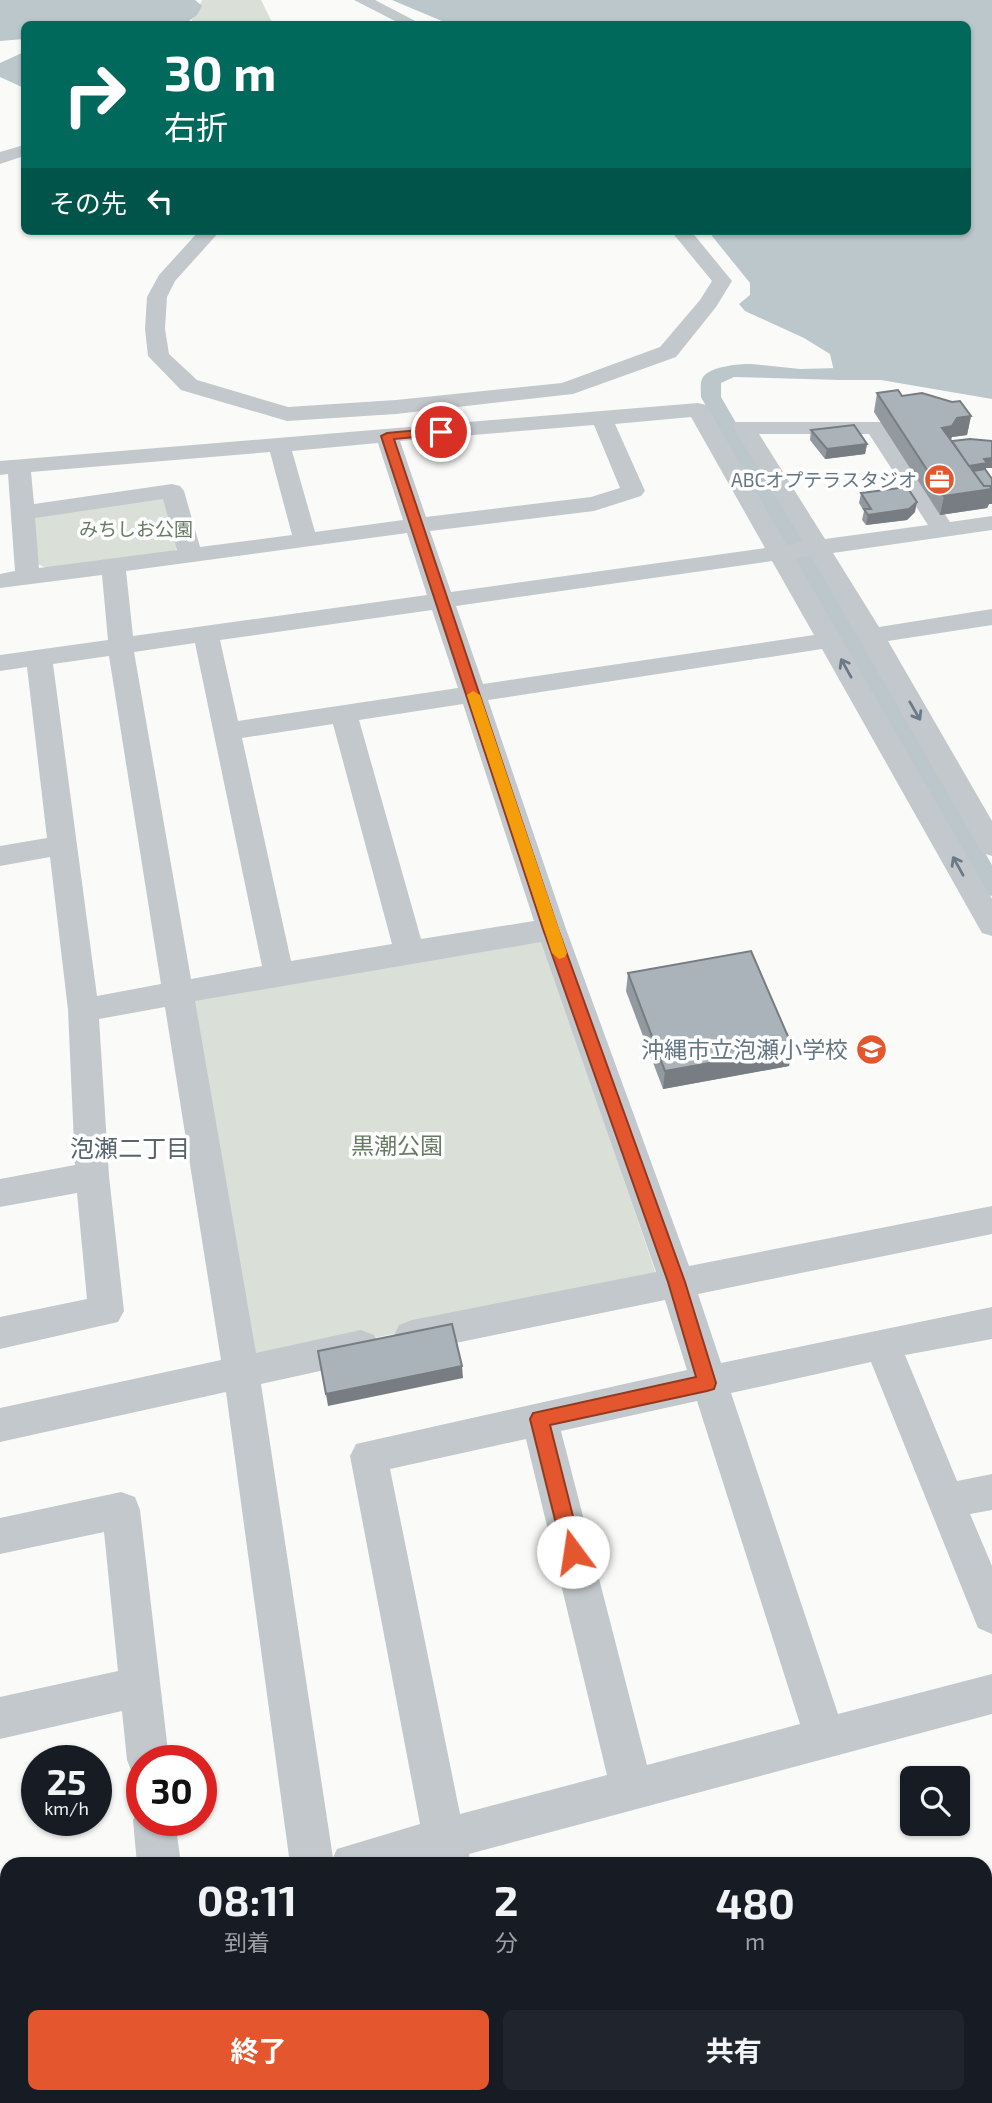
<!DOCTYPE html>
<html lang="ja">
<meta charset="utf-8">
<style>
body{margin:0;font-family:"Exo 2","Noto Sans JP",sans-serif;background:#20242c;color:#f1f3f6;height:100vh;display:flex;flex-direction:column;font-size:26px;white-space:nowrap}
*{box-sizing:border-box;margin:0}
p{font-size:23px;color:#9ea1a6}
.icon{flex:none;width:38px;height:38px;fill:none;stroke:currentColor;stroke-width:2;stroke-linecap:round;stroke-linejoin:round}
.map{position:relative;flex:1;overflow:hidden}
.panel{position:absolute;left:0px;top:1857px;width:992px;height:247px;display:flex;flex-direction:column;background:#171b24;border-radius:21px 21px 0 0;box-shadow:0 2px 5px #0004}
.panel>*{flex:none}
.top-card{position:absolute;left:21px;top:21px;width:950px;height:214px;border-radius:10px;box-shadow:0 2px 5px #0004;background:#00695c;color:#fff;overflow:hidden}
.controls{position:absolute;left:900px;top:1766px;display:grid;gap:14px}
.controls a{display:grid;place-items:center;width:70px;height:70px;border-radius:10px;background:#171b24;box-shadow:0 2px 5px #0004;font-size:35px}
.speed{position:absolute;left:21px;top:1745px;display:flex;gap:14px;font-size:35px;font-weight:700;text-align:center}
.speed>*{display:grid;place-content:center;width:91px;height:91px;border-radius:50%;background:#171b24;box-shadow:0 2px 5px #0004;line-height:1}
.speed small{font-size:18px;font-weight:400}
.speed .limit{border:10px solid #d22;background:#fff;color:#111}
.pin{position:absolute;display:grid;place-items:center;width:60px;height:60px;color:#fff;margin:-30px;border:4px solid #fff;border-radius:50%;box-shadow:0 2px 7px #0007}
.me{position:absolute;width:77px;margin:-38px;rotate:346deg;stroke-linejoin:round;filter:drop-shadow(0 0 5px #0008)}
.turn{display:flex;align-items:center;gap:24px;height:147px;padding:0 28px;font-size:32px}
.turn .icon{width:91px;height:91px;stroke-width:2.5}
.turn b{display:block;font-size:49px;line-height:60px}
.then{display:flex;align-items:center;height:66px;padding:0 28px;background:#0003;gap:14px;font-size:26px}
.eta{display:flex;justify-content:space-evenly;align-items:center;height:119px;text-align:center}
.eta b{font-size:42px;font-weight:700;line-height:49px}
.button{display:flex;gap:14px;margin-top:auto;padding:14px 28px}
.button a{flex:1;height:80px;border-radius:10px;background:#e4572e;color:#fff;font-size:28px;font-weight:700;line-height:80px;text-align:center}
.button a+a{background:#20242c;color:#f1f3f6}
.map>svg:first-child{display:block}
.green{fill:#dadfd7}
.water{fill:#bbc7cb}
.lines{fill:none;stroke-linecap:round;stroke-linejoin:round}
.canal{fill:#bbc7cb;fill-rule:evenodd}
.minor{fill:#c3c8cc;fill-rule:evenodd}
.wall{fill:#929a9f}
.shaded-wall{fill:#777d82}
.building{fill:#aab3b9;stroke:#777d82;stroke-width:2}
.oneway{stroke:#6a7a87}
.route{fill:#e4572e;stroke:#94391e;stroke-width:2}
.slow{fill:#f59e0b}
.labels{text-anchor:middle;stroke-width:7;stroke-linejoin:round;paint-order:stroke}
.far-poi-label{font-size:19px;fill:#657683;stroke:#fff;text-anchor:end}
.far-park-label{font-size:19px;fill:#687a64;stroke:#fff}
.poi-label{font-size:23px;fill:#657683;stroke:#fff;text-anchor:end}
.park-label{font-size:23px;fill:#687a64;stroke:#fff}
.neighbourhood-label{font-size:24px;fill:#57646e;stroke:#fff}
</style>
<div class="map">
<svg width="992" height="2103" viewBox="0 0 992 2103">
<rect width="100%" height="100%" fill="#fafaf8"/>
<g class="green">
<path d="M202,0H261L273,24H190Z"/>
<path d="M161,495L170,500L181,546L169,554L50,570L38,564L32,520L39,513Z"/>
<path d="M541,936L658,1280L247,1364L187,997Z"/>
</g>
<g class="water">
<path d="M0,0H195L202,6L197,15L185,24H24V39L0,41Z"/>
<path d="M392,0H992V399L881,380H836L830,354L804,338L745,311L739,304L750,295V283L712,236V231H968V24H449Z"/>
<path d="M24,52V88L0,77V63Z"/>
</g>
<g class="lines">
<path class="canal" d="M751,364L800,369L839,368L849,374L839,380L734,377L721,383V397L992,865V896L983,894L701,397C701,392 700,384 702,379C708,366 739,364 751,364Z"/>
<g class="minor">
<path d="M354,0H375L421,24H401Z"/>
<path d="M24,145V156L0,164V152Z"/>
<path d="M199,231H220L175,281L167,297L165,329L169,354L197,380L288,407L396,400L562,383L660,347L700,300L712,281L671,231H691L732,281L716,307L676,357L573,394L396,414L287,421L181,390L148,356L145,329L147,297L159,275Z"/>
<path d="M698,403L706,405L709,410L787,545L803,542L733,427L736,422H884L950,522L992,516V530L833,553L879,627L992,609V625L888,641L992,821V856L982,853L811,556L795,558L992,899V936L982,933L822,649L488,700L566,929L689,1266L992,1206V1234L698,1294L721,1363L992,1307V1339L905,1355L957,1481L992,1474V1510L970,1514L992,1566V1634L978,1628L871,1362L731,1393L838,1714L992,1674V1714L469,1854L471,1864H290L226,1392L0,1442V1408L221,1360L165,1007L99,1019L109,1176L124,1311L118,1322L0,1349V1317L87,1299L77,1193L0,1207V1179L75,1165L68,1010L50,857L0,866V846L47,838L27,667L0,671V655L108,640L102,575L0,588V574L15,571L8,474L0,475V461ZM691,417L765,548L451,592L430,531L594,511L641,496L645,491L615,424ZM594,425L620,488L591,497L426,517L400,441ZM759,434H869L928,525L825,539ZM378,443L403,520L315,532L292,451ZM270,452L292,535L200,547L184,491L180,486L172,484L34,504L31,472ZM163,499L177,550L39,568L35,518ZM407,533L427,595L133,636L126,571ZM772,561L814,635L483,684L456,606ZM432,610L458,688L238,721L220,640ZM195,643L262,966L191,979L134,652ZM109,656L161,984L97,996L53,664ZM463,704L534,921L421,939L359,720ZM333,724L392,944L291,961L242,738ZM541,942L656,1272L412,1320L399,1325L394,1336L399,1347L412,1352L665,1300L687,1370L356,1444L350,1456L420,1824L337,1849L333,1858L261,1384L361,1362L374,1357L379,1346L374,1335L361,1330L256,1353L195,1001ZM697,1401L800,1724L647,1765L561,1431ZM526,1439L607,1775L460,1814L390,1469Z"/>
<path d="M121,1492L135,1497L140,1510L169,1760H142V1778L133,1775L127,1760L122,1711L0,1739V1697L118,1671L104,1532L0,1554V1518Z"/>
<path d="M142,1804V1820H175L181,1864H137L133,1820Z"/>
<path d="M992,1912V1956L985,1958V1914Z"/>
<path d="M7,1923V1967L0,1968V1924Z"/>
<path d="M158,2096H205V2103H159Z"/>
<path d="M323,2096H370V2103H324Z"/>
<path d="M474,2096H521V2103H475Z"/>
<path d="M701,2096H748L749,2103H703Z"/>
<path d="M926,2096H973L974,2103H928Z"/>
</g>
</g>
<g class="wall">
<path d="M877,393L902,396L971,416L967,435L952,437L951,440L952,441H992V468H986V470L989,504L987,508L940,515L874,412Z"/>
<path d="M811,430L867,444L865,454L825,459L810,440Z"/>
<path d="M861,493L915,512L907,520L866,525L862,520L864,511L859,503Z"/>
<path d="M628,973L789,1066L663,1089L626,991Z"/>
</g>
<g class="shaded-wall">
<path d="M971,416L967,435L952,437L947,445L942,428L957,418Z"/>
<path d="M867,444L865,454L825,459L827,449Z"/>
<path d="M992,458V468H986L985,473L965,472L961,467L984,459Z"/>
<path d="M992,489V504H989L987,508L940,515L944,496Z"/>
<path d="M917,502L915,512L907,520L866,525L868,515Z"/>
<path d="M793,1048L789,1066L663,1089L665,1071Z"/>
<path d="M462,1366L463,1378L328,1406L326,1394Z"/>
</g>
<g class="building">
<path d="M898,390L902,396L922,393L952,402L960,401L971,416L957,418L952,426L942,428L984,486H990L992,489L944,496L877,393Z"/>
<path d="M854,425L867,444L827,449L811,430Z"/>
<path d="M970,439L992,441V458L984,459L987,463L969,466L952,441Z"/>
<path d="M985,469L992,479V489L990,486H984L973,471Z"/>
<path d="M907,487L917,502L909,509L868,515L864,509H871L861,493Z"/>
<path d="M751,951L793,1048L665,1071L628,973Z"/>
<path d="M452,1324L462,1366L326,1394L318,1351Z"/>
</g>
<defs><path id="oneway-shaft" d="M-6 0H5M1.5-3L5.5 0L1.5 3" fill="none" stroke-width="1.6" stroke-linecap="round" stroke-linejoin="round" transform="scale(1.75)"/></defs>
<g class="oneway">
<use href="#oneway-shaft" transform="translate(846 668) rotate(-119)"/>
<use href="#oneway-shaft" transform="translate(915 711) rotate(60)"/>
<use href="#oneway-shaft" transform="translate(958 866) rotate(-119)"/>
</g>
<path class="route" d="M441,428L446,432L445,434L394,439L558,929L685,1282L716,1383L714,1389L707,1391L550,1425L582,1552L580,1558L573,1561L566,1558L563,1552L530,1419L533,1413L696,1377L668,1282L543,929L381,436L387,433Z"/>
<path class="slow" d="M473,691L480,695L567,953L565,957L559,959L552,953L467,695Z"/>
<defs>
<symbol id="office-disc" viewBox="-11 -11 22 22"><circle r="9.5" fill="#e4572e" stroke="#fff"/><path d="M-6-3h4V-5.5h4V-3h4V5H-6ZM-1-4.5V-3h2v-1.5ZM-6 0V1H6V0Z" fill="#fff"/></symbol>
<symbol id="school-disc" viewBox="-11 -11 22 22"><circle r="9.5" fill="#e4572e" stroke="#fff"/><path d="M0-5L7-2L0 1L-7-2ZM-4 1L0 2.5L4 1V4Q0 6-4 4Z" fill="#fff"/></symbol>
</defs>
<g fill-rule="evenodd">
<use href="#office-disc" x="922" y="462" width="35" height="35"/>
<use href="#school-disc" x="854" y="1032" width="35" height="35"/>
</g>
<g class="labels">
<g class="far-poi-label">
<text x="917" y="487">ABCオプテラスタジオ</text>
</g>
<g class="far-park-label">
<text x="136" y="536">みちしお公園</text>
</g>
<g class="poi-label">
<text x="848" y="1058">沖縄市立泡瀬小学校</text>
</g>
<g class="park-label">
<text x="397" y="1154">黒潮公園</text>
</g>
<g class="neighbourhood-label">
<text x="130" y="1157">泡瀬二丁目</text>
</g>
</g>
</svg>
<div class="controls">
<a><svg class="icon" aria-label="search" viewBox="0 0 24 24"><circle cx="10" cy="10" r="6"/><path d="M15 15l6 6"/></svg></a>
</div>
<div class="speed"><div>25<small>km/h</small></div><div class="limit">30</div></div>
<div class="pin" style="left:441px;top:432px;background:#d93025"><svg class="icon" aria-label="arrive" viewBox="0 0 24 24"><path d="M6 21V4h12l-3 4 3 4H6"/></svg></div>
<svg class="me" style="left:573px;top:1552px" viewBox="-20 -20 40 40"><circle r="19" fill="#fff"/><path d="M0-13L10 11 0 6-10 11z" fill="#e4572e"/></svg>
<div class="top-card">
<div class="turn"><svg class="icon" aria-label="right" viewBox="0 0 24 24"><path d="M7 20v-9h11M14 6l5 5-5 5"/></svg><div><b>30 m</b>右折</div></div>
<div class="then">その先<svg class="icon" aria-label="left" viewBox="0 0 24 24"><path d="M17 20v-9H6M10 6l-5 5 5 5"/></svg></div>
</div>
<section class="panel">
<div class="eta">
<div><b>08:11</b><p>到着</p></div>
<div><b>2</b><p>分</p></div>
<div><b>480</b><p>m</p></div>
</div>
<div class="button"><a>終了</a><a>共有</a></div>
</section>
</div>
